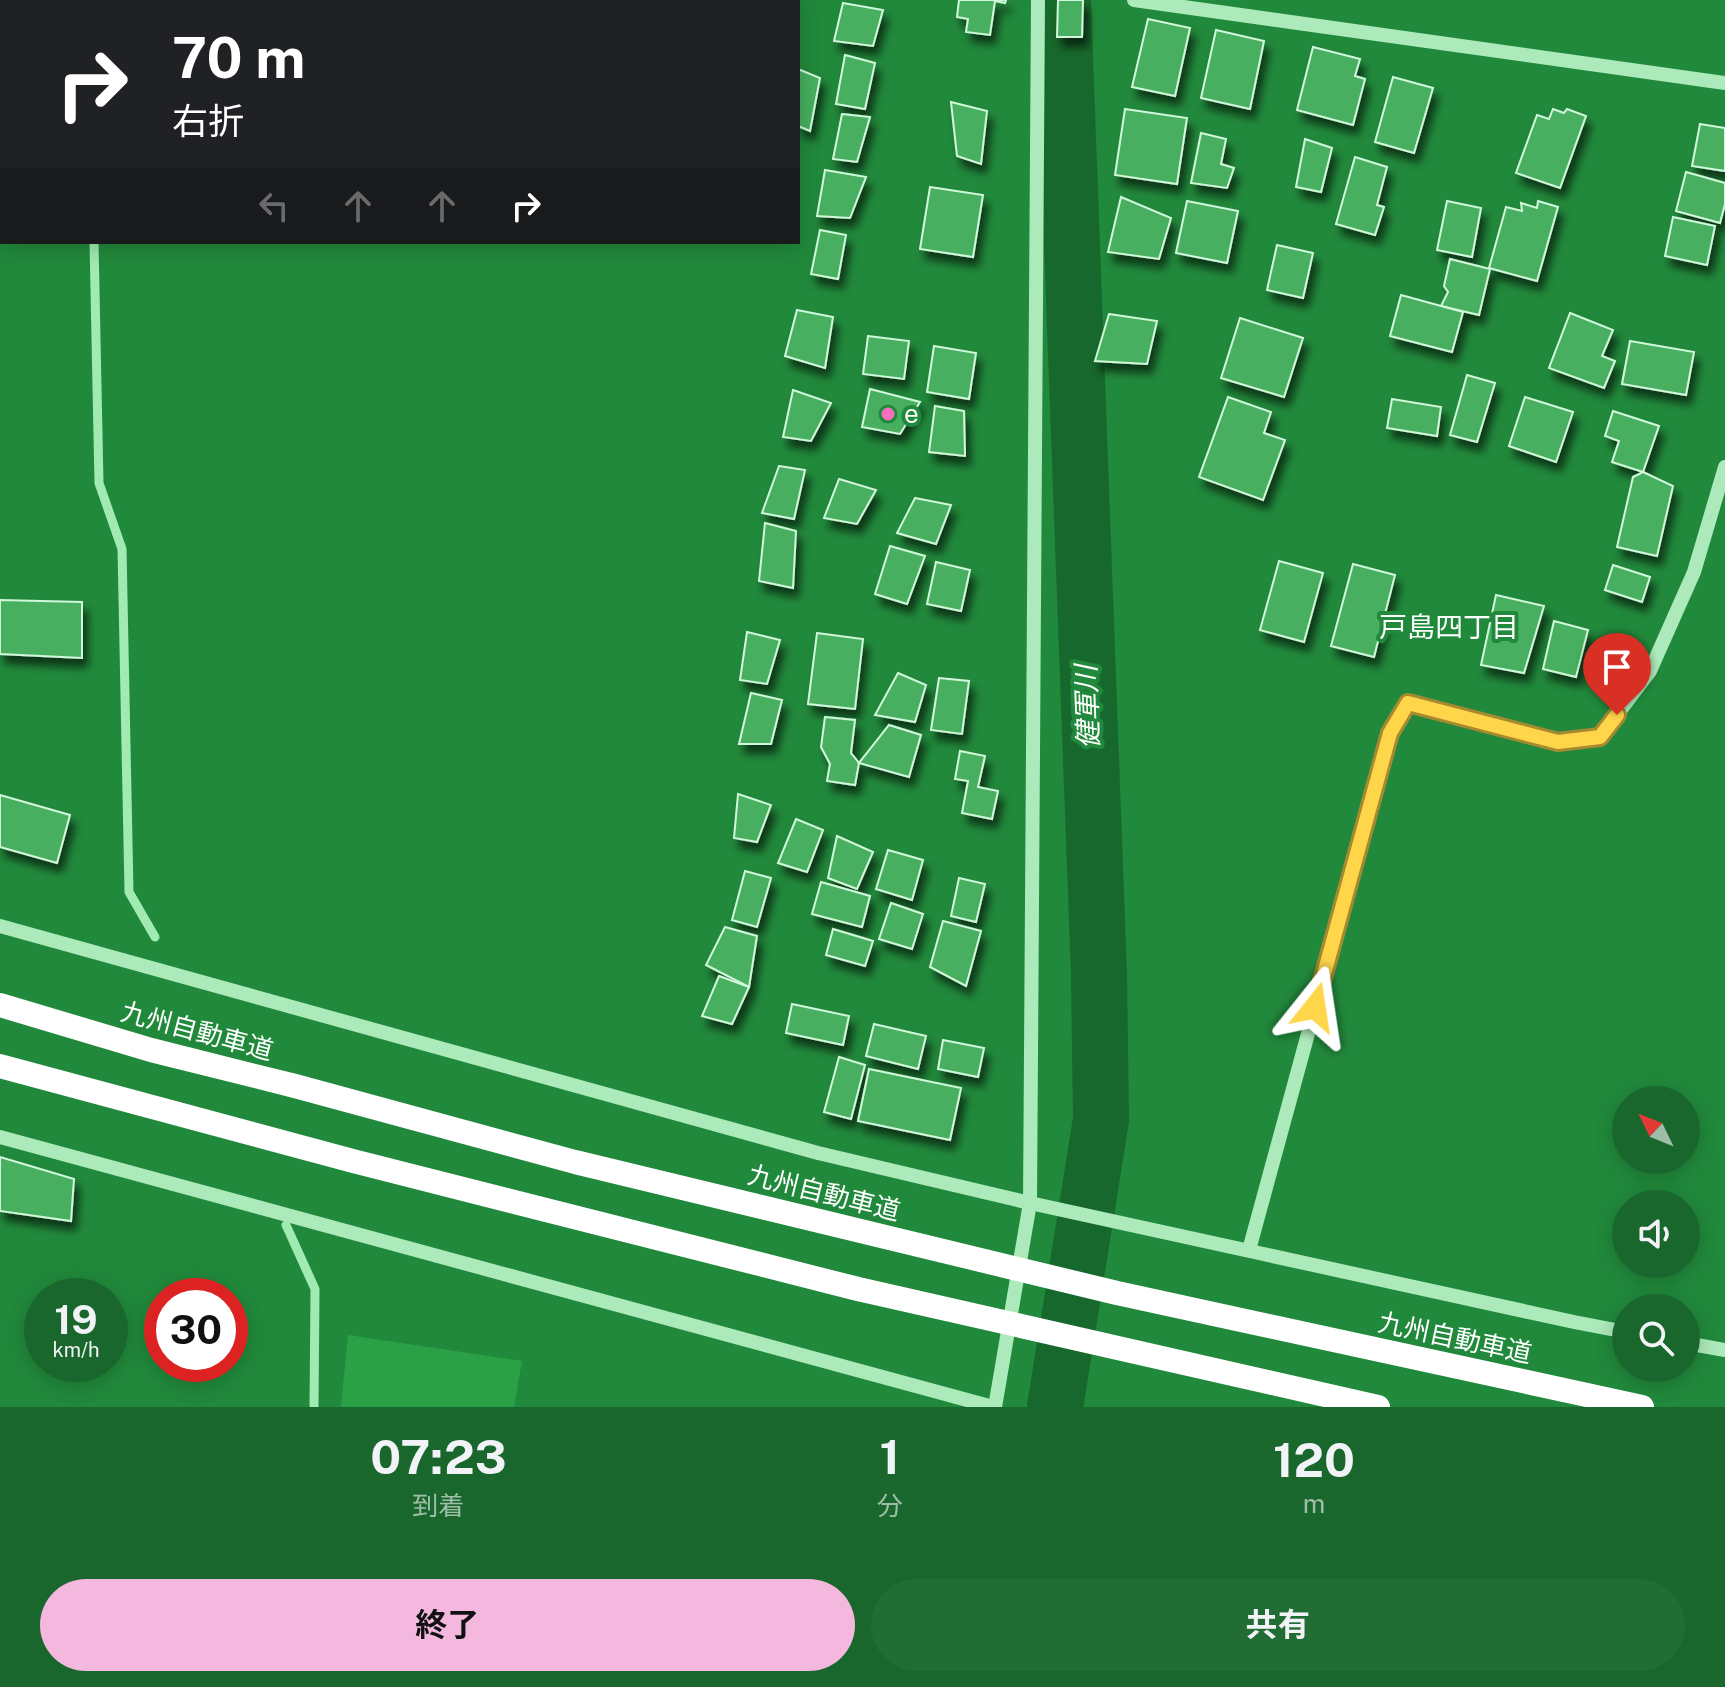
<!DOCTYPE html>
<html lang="ja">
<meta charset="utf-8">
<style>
body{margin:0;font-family:"Public Sans","Noto Sans JP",sans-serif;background:#226d34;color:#f1f3f6;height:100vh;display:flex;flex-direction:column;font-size:30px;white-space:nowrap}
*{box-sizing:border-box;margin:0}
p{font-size:26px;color:#9fbea9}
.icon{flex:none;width:44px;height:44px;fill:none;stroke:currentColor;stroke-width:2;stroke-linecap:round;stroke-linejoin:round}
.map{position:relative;height:1407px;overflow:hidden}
.panel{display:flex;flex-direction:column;background:#19672c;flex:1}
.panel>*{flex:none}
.guide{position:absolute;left:0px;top:0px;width:800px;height:244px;box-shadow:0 4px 20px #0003;background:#202124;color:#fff;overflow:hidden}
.needle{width:52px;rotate:313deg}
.tools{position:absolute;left:1612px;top:1086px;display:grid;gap:16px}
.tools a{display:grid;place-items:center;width:88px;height:88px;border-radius:50%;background:#19672c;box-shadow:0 4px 20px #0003;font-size:40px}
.speed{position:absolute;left:24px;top:1278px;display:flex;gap:16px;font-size:40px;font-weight:700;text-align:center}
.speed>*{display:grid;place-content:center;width:104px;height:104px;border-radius:50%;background:#19672c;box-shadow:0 4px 20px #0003;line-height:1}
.speed small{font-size:20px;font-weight:400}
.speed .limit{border:12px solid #d22;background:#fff;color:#111}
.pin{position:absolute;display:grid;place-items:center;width:68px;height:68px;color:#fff;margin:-82px -34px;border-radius:50% 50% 50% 0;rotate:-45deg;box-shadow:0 0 8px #0007}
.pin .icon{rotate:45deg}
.me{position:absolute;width:88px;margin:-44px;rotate:15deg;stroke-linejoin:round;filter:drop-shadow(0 0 6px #0008)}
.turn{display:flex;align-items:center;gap:28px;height:168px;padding:0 40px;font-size:36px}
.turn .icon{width:104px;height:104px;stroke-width:2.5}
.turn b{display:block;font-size:56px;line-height:68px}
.lanes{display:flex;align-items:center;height:76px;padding:0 40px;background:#0003;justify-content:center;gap:40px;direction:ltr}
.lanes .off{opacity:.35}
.eta{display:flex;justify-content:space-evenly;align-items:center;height:136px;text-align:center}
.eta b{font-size:48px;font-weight:700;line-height:56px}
.primary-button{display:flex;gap:16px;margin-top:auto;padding:16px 40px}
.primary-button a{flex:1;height:92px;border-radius:48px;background:#f4b7de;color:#111;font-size:32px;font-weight:700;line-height:92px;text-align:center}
.primary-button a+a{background:#226d34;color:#f1f3f6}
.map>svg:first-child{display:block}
.green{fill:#2ba147}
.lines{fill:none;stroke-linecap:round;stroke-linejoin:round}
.stream{stroke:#a0ebb1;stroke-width:9}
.river{stroke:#17682c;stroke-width:56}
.building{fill:#46af5f;stroke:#d1f8da;stroke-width:2;filter:url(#shadow)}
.minor{stroke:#adeabb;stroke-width:14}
.highway{stroke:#fff;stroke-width:24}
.route-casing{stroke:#a68a30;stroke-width:20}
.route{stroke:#ffd54a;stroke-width:14}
.poi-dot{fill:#f76ec0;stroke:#21893b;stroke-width:3}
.labels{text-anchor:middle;stroke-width:8;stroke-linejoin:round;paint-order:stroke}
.poi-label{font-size:26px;fill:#fff;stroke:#21893b;text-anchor:start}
.street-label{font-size:26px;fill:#fff;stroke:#21893b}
.neighbourhood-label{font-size:28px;fill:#fff;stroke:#21893b}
.water-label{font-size:28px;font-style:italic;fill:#fff;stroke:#21893b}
</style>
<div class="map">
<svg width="1725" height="1407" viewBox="0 0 1725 1407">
<defs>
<filter id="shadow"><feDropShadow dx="5" dy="9" stdDeviation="4" flood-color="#0009"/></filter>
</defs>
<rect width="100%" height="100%" fill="#21893b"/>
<path class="green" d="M348,1335L522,1361L514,1407H341Z"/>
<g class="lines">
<g class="stream">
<path d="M123,2L124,0"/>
<path d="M94,242L99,483L122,549L129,892L155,937"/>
<path d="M286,1225L315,1289L314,1407"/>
</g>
<path class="river" d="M1055,1407L1101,1120L1099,975L1063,3"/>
</g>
<g class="building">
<path d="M347,0H432L431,2H347Z"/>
<path d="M444,0H495L494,2H443Z"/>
<path d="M502,0H553L566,1L502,2Z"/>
<path d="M959,0H1006L1005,3L995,1L990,35L966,32L968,19L957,17Z"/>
<path d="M1058,0H1083L1082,37H1057Z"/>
<path d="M843,3L883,10L873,46L834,41Z"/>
<path d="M1148,19L1190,28L1175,96L1132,87Z"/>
<path d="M0,28L2,29V83H0Z"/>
<path d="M1216,30L1264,41L1250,109L1201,98Z"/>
<path d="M1313,47L1360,59L1355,76L1365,79L1353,125L1297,110Z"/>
<path d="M845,55L875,63L865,109L836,104Z"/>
<path d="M798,69L820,78L810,131L798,126Z"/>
<path d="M1393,77L1433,88L1414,153L1375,142Z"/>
<path d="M0,101L2,102L1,155H0Z"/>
<path d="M951,102L987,111L981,164L957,156Z"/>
<path d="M1125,109L1187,118L1177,184L1115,175Z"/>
<path d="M1553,109L1564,113L1567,109L1586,116L1560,188L1516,173L1537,115L1549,119Z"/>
<path d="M842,114L870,117L857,162L833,159Z"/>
<path d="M1700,124L1725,128V171L1692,166Z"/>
<path d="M1201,133L1226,139L1221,164L1234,168L1227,188L1191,183Z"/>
<path d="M1305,139L1332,148L1321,192L1296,187Z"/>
<path d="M1355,157L1387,167L1377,205L1384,207L1375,235L1336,224Z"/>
<path d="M825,170L866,177L850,218L817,216Z"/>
<path d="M1686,172L1725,183V204L1720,223L1676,211Z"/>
<path d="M930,187L983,195L973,257L920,249Z"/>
<path d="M1121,197L1171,218L1159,259L1108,252Z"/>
<path d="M1187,201L1238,211L1227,263L1176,253Z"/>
<path d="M1447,201L1481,208L1472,257L1437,250Z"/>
<path d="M1538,201L1558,207L1537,281L1489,268L1506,207L1522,211L1521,203L1537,208Z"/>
<path d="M1673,217L1715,226L1707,265L1665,256Z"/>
<path d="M820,230L846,235L838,279L811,274Z"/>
<path d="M1277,245L1313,253L1303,298L1267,290Z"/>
<path d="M1450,259L1490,269L1479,315L1441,306L1448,292L1444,286Z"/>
<path d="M1401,295L1463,312L1452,352L1390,336Z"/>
<path d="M797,310L833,317L825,368L785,356Z"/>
<path d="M1570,313L1613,330L1602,356L1615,361L1604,388L1549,368Z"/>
<path d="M1109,314L1157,321L1147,364L1095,361Z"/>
<path d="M1240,318L1303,338L1284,397L1221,378Z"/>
<path d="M868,336L909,341L904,379L863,374Z"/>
<path d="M1630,341L1694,352L1686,395L1622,384Z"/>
<path d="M934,346L976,353L969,399L927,392Z"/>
<path d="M1467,375L1495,383L1477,442L1450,435Z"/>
<path d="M870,389L920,402L900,434L862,427Z"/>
<path d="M793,390L831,403L811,441L783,437Z"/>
<path d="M1228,397L1271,412L1264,433L1285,440L1263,500L1199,477Z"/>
<path d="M1525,397L1573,412L1556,462L1509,446Z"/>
<path d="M1392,399L1441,407L1437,436L1387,428Z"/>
<path d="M935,406L964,411L965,456L929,452Z"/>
<path d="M1613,411L1659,426L1643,472L1612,462L1619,441L1605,436Z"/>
<path d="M779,466L805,470L794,519L762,513Z"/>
<path d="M1643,472L1673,486L1657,556L1617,547L1633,477Z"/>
<path d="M839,479L876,490L857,524L824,518Z"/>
<path d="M915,498L951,505L936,544L897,533Z"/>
<path d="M765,523L796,531L793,588L759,581Z"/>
<path d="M890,546L925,556L907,604L875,594Z"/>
<path d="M1279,561L1323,573L1304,642L1260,630Z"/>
<path d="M936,562L970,570L961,611L927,604Z"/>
<path d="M1353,564L1395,575L1374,657L1331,646Z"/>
<path d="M1613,565L1650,577L1642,602L1605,590Z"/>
<path d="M1496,595L1544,606L1524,673L1481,665Z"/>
<path d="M0,600L82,602V658L0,654Z"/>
<path d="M1554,621L1588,630L1576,677L1543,669Z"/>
<path d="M747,632L780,640L767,684L740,680Z"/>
<path d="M817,633L863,639L855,709L808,704Z"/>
<path d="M898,673L926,685L915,722L875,715Z"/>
<path d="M939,678L969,681L962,734L931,730Z"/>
<path d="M751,693L782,700L771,744H739Z"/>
<path d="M825,717L855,720L851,753L859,763L855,785L827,781L830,764L821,747Z"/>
<path d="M889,725L921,735L909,777L859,763Z"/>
<path d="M960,751L985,756L978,787L998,791L992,819L962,813L968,781L955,779Z"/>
<path d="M738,794L771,805L757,842L734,838Z"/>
<path d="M0,795L70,815L57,863L0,847Z"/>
<path d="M796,819L823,830L807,872L778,863Z"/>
<path d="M837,836L873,852L857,889L828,878Z"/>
<path d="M888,850L923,860L912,900L876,889Z"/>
<path d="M745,871L771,878L757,927L732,920Z"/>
<path d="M959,878L985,884L976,922L951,916Z"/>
<path d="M821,882L870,896L862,927L812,914Z"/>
<path d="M891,903L923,914L912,949L879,939Z"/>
<path d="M943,921L981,931L966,986L930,967Z"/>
<path d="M725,927L757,936L749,987L706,965Z"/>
<path d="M833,929L873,941L865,966L826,955Z"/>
<path d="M719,976L749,987L732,1024L702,1016Z"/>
<path d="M792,1004L849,1016L843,1045L786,1033Z"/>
<path d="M874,1024L926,1036L918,1069L866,1056Z"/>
<path d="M943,1040L984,1048L978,1077L938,1069Z"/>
<path d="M839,1057L865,1065L851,1119L824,1112Z"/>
<path d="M869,1069L961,1088L950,1140L858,1121Z"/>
<path d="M0,1157L74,1179L71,1221L0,1211Z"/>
</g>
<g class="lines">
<g class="minor">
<path d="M1134,0L1725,83"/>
<path d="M0,926L818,1153L1030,1203L1574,1322L1626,1332"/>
<path d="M0,1137L993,1407"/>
<path d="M1249,1250L1390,733L1408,703L1558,742L1600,737L1650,671L1694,572L1725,467"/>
<path d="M1686,1343L1725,1350"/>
<path d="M995,1407L1030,1203L1038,0"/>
</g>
<g class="highway">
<path d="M0,1005L151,1050L295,1086L575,1162L1117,1293L1642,1407"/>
<path d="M0,1066L353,1161L858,1289L1378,1407"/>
</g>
</g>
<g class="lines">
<defs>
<path id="route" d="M1315,1007L1390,733L1408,703L1558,742L1600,737L1617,715"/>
</defs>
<use href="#route" class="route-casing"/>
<use href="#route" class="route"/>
</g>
<circle class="poi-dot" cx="888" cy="414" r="8"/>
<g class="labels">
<g class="poi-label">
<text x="904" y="423">e</text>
</g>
<g class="street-label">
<text transform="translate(197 1031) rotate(15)" y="9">九州自動車道</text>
<text transform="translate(824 1193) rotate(14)" y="9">九州自動車道</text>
<text transform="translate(1455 1338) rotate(12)" y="9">九州自動車道</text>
</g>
<g class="neighbourhood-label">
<text x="1449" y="637">戸島四丁目</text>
</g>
<g class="water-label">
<text transform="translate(1087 707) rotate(-92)" y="10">健軍川</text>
</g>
</g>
</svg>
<div class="tools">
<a><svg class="needle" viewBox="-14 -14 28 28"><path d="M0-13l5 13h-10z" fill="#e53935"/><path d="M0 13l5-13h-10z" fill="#9fbea9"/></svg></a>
<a><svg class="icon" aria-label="sound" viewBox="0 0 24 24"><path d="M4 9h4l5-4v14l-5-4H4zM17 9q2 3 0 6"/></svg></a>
<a><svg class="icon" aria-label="search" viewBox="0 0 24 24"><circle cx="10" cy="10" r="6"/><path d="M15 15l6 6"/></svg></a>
</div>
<div class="speed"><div>19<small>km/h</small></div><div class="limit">30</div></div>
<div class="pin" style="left:1617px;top:715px;background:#d93025"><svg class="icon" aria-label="arrive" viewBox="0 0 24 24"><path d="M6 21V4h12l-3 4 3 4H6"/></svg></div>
<svg class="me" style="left:1315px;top:1007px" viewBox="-20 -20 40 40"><path d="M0-17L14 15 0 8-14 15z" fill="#ffd54a" stroke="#fff" stroke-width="4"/></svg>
<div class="guide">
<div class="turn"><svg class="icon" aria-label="right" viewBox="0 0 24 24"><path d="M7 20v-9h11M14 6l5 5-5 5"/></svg><div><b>70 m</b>右折</div></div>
<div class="lanes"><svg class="icon off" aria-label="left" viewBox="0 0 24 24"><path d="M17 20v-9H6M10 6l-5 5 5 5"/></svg><svg class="icon off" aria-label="ahead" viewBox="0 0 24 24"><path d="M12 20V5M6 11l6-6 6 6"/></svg><svg class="icon off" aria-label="ahead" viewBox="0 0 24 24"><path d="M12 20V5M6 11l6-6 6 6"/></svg><svg class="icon" aria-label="right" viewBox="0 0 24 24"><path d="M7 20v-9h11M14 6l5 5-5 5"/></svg></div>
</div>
</div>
<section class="panel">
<div class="eta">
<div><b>07:23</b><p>到着</p></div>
<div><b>1</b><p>分</p></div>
<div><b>120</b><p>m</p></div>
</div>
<div class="primary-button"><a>終了</a><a>共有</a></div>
</section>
